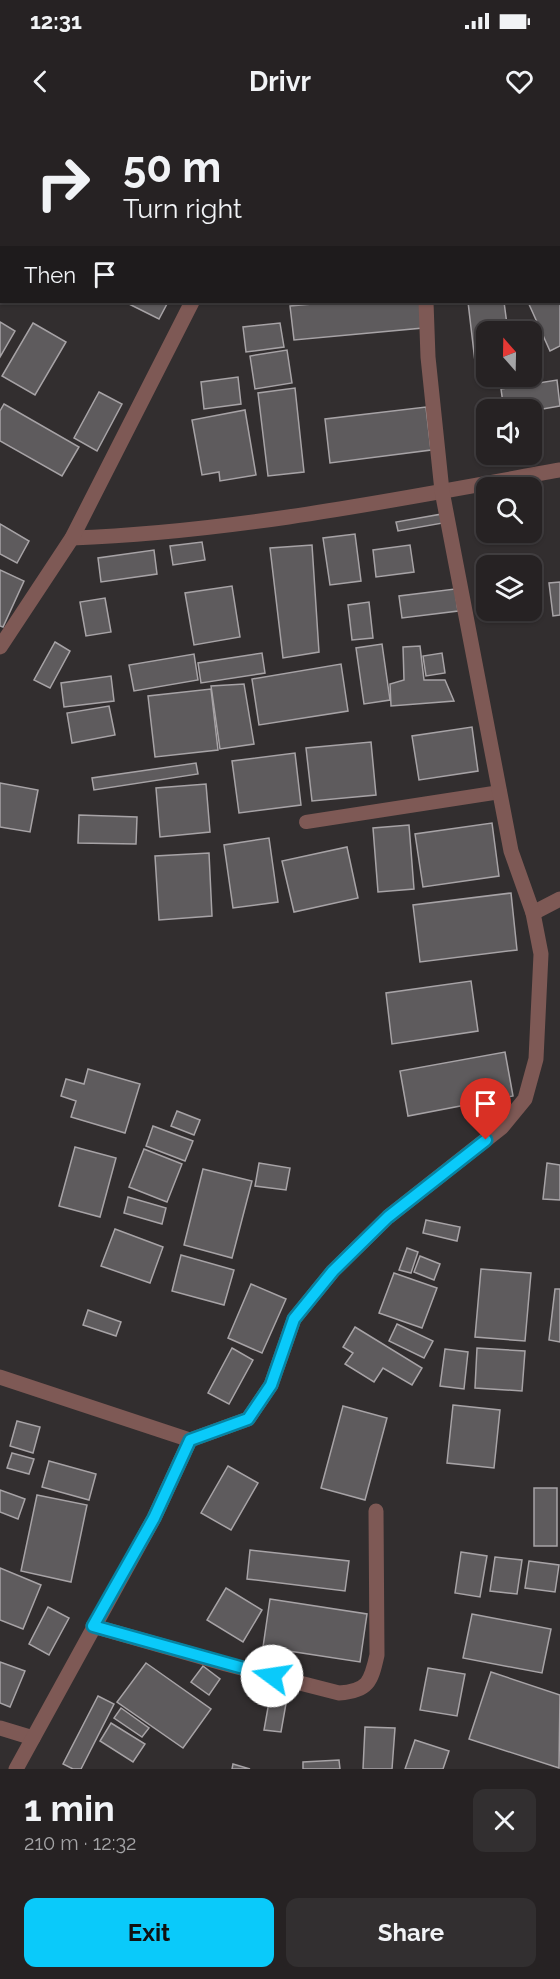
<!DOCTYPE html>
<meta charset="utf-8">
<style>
body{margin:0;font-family:Raleway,sans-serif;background:#322f30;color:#f1f3f6;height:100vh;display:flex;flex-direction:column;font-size:22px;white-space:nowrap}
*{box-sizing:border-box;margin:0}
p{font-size:20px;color:#a4a4a6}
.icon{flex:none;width:33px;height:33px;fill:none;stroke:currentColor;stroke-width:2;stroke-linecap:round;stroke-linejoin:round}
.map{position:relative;height:1649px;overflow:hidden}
.sheet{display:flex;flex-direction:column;background:#262223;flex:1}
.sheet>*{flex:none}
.banner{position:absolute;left:0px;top:0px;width:561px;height:183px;box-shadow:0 2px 4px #0004,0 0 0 2px #423f41;background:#262223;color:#f1f3f6;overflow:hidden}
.needle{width:39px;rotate:340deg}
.buttons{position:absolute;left:476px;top:201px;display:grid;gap:12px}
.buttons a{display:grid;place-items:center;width:66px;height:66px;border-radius:12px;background:#262223;box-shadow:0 2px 4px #0004,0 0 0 2px #423f41;font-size:30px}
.pin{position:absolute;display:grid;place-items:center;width:51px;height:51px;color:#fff;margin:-62px -26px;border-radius:50% 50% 50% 0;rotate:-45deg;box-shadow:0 0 6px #0007}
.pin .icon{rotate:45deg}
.me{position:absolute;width:66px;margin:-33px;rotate:284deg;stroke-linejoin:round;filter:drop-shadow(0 0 4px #0008)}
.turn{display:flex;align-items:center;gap:21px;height:126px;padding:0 24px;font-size:27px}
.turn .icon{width:78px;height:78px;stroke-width:2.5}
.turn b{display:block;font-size:42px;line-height:51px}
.then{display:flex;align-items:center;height:57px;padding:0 24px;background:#0003;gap:12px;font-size:22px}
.round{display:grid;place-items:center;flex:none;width:63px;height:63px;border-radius:12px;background:#322f30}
.head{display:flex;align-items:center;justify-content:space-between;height:102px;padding:0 24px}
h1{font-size:36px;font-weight:700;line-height:45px}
.primary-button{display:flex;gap:12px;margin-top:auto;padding:12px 24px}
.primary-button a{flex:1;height:69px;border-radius:12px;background:#0acafa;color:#111;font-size:24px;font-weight:700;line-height:69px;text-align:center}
.primary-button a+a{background:#322f30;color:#f1f3f6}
.status{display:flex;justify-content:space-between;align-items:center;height:42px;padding:0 30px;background:#262223;direction:ltr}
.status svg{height:16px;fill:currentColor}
header{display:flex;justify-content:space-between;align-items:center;height:78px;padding:0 24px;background:#262223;font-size:27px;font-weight:700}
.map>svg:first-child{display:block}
.building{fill:#5e5b5d;stroke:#a7a3a6;stroke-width:1.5}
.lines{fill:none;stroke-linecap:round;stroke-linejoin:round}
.lane{stroke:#7e5955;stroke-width:14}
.street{stroke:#7e5955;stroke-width:15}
.route-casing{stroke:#0683a2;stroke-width:15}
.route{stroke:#0acafa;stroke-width:10}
</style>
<div class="status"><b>12:31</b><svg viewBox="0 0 49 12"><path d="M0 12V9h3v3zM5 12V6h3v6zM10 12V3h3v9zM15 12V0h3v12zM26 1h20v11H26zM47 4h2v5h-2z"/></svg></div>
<header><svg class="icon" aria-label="back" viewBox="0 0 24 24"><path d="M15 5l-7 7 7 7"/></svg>Drivr<svg class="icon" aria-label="heart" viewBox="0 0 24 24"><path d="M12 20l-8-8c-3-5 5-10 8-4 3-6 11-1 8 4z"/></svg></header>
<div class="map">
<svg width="560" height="1649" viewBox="0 0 560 1649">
<rect width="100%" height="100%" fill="#322e2f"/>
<g class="building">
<path d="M1,0H47L2,2V77Z"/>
<path d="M370,0H406L370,2Z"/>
<path d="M463,0H508L493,2Z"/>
<path d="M0,113L2,114V142L0,141Z"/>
<path d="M560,121V226L550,231L528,182H560Z"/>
<path d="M125,182H168L159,199Z"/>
<path d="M335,182H421L423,208L294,220L290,186Z"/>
<path d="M468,182H504L508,212H486V249L476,250Z"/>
<path d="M0,202L15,211L0,237Z"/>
<path d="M33,203L66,222L35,275L2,256Z"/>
<path d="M280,203L284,227L246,232L243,207Z"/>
<path d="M287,230L292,263L255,269L250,236Z"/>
<path d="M238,257L241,284L204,289L201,262Z"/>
<path d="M557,260L560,286L531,291L504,290L501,269Z"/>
<path d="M295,268L304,352L268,356L258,273Z"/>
<path d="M99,272L122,284L97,331L74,318Z"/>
<path d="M4,284L79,327L62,356L0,321V291Z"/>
<path d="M426,287L431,330L330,343L325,299Z"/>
<path d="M245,290L256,355L220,361L219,352L202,355L192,300Z"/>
<path d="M442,394L443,403L398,411L396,402Z"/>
<path d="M0,404L29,421L17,443L0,434Z"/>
<path d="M355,414L361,461L330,465L323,418Z"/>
<path d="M202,422L205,440L173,445L170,426Z"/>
<path d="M312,425L319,532L283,538L270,428Z"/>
<path d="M410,425L414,452L376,457L373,430Z"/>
<path d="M154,430L157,454L101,462L98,438Z"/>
<path d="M0,450L24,461L3,507L0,506Z"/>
<path d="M560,462V495L553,496L549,463Z"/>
<path d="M232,466L240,517L194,525L185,473Z"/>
<path d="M455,469L458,491L402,498L399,476Z"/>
<path d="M105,478L111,512L86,516L80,482Z"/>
<path d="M369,482L373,518L352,520L348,485Z"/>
<path d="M55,522L70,531L50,568L34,560Z"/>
<path d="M382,524L390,580L364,584L356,528Z"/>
<path d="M420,526L424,560H445L454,581L391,586L390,564L404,560L403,527Z"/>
<path d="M262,533L265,553L201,563L198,543Z"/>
<path d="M442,533L445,553L426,556L423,536Z"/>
<path d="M194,534L198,560L134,571L129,545Z"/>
<path d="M341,544L348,591L259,605L252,559Z"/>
<path d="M111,556L114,581L64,587L61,563Z"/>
<path d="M244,564L254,624L220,629L211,566Z"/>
<path d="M211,569L218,630L155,637L148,576Z"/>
<path d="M109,586L115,615L72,623L67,593Z"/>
<path d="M472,607L478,651L419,660L412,616Z"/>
<path d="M371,622L376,675L312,681L306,628Z"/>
<path d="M295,633L301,685L239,693L232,641Z"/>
<path d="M196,643L198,654L94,670L92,658Z"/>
<path d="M0,663L38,670L30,712L0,707Z"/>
<path d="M206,664L210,712L160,717L156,668Z"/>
<path d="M79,695L137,697L136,724L78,723Z"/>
<path d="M492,703L499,756L423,767L415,714Z"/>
<path d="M409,705L414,769L378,772L373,708Z"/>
<path d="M269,718L278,782L233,788L224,725Z"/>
<path d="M347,727L358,778L294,792L282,741Z"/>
<path d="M209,733L212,796L159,800L155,736Z"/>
<path d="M511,773L517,830L420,842L413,785Z"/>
<path d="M471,861L478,911L392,924L386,873Z"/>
<path d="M505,932L513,976L408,996L400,951Z"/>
<path d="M88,949L140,964L125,1013L71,997L76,981L61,976L66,959L84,964Z"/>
<path d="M177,991L200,1000L194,1015L171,1006Z"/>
<path d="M153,1006L193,1021L185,1041L146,1026Z"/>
<path d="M75,1027L116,1038L100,1097L59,1086Z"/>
<path d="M144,1029L182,1044L167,1082L129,1067Z"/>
<path d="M259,1043L290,1048L286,1070L255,1066Z"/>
<path d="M547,1043L560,1045V1080L543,1079Z"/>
<path d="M203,1049L252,1061L232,1138L184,1125Z"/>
<path d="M128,1077L166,1088L162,1104L124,1093Z"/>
<path d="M426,1100L460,1107L457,1121L423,1113Z"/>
<path d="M115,1109L163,1127L150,1163L101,1146Z"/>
<path d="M407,1128L418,1132L411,1153L399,1150Z"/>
<path d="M181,1135L234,1150L224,1185L172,1171Z"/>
<path d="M420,1136L440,1144L434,1160L414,1152Z"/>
<path d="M481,1149L531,1153L525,1221L475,1217Z"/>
<path d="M394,1153L437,1168L422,1208L379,1193Z"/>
<path d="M251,1164L286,1179L262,1233L228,1218Z"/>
<path d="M555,1169H560V1222L549,1220Z"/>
<path d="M88,1190L121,1202L116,1216L83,1205Z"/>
<path d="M397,1204L433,1221L424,1238L389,1221Z"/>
<path d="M355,1207L422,1248L412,1265L383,1248L374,1262L345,1244L353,1233L343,1227Z"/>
<path d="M232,1228L253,1240L229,1284L208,1273Z"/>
<path d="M477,1228L525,1231L522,1271L475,1268Z"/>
<path d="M445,1229L468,1232L464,1269L440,1266Z"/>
<path d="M453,1285L500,1290L494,1348L447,1343Z"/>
<path d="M343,1286L387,1298L365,1380L321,1368Z"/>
<path d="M17,1301L40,1307L33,1333L10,1326Z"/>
<path d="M12,1333L34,1339L29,1354L7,1348Z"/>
<path d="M49,1341L96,1354L89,1380L42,1367Z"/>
<path d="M228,1346L258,1363L231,1410L201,1393Z"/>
<rect x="534" y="1368" width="23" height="58"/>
<path d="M0,1370L25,1379L18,1399L0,1392Z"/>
<path d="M37,1375L87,1385L71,1462L21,1451Z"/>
<path d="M250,1430L349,1441L345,1471L247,1459Z"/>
<path d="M461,1432L487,1436L480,1477L455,1473Z"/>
<path d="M495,1437L522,1440L517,1474L490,1471Z"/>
<path d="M529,1441L559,1445L555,1472L525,1468Z"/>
<path d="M0,1448L41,1465L23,1509L0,1500Z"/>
<path d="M226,1468L262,1490L243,1522L207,1500Z"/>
<path d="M270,1479L367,1494L360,1542L263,1527Z"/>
<path d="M48,1487L69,1498L49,1535L29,1524Z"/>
<path d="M472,1494L551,1509L542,1553L463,1538Z"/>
<path d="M0,1542L25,1551L10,1587L0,1583Z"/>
<path d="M146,1543L211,1589L183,1628L117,1582Z"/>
<path d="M203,1546L220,1559L209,1575L191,1562Z"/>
<path d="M428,1548L465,1554L457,1596L420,1590Z"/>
<path d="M491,1552L560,1575L559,1648L469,1619Z"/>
<path d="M98,1576L114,1584L81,1649H73L63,1644Z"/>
<path d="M270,1576L287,1578L281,1612L264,1610Z"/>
<path d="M121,1588L149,1608L142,1617L114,1598Z"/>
<path d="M111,1603L145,1624L133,1642L100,1621Z"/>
<path d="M365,1607L395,1608L392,1649H363Z"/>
<path d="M415,1620L449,1631L443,1649H405Z"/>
<path d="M339,1640L340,1649H303V1642Z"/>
<path d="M233,1644L250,1649H232Z"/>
</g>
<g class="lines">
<path class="lane" d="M306,702L500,672"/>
<g class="street">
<path d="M169,0L172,2"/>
<path d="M72,418C236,412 399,379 560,350"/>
<path d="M0,527L72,418L192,182"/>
<path d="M533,793L560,779"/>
<path d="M0,1257L190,1320"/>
<path d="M93,1506L226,1544L339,1573C368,1571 371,1562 377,1535L376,1391"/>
<path d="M0,1608L33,1618"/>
<path d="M16,1649L154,1398L190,1320L248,1299L271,1265L294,1199L333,1151L388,1097L502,1007L525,979L536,939L541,834L533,793L511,731L442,371L428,237L426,182"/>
</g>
</g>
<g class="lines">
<defs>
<path id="route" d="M272,1556L93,1506L154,1398L190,1320L248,1299L271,1265L294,1199L333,1151L388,1097L486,1020"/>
</defs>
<use href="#route" class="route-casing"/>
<use href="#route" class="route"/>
</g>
</svg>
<div class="buttons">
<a><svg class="needle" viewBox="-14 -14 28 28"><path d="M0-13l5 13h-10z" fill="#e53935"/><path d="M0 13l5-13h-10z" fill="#a4a4a6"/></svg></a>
<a><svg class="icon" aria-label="sound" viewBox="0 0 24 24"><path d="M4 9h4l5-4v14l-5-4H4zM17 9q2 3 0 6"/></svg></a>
<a><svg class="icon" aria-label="search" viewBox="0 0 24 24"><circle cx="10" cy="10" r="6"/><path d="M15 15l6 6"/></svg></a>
<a><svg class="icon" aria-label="layers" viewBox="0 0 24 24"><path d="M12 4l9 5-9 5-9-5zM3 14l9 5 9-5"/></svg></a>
</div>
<div class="pin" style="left:486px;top:1020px;background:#d93025"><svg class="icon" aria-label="arrive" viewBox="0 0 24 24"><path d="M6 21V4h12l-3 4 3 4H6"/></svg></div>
<svg class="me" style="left:272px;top:1556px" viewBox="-20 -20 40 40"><circle r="19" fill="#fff"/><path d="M0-13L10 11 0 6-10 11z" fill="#0acafa"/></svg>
<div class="banner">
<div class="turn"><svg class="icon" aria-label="right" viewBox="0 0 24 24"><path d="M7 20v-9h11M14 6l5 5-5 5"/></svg><div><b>50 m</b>Turn right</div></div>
<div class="then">Then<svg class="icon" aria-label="arrive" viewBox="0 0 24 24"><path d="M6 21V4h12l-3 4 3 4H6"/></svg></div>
</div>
</div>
<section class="sheet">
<div class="head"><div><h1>1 min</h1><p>210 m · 12:32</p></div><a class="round"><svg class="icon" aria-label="close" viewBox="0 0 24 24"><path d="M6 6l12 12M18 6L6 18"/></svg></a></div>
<div class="primary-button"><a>Exit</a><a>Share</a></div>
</section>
